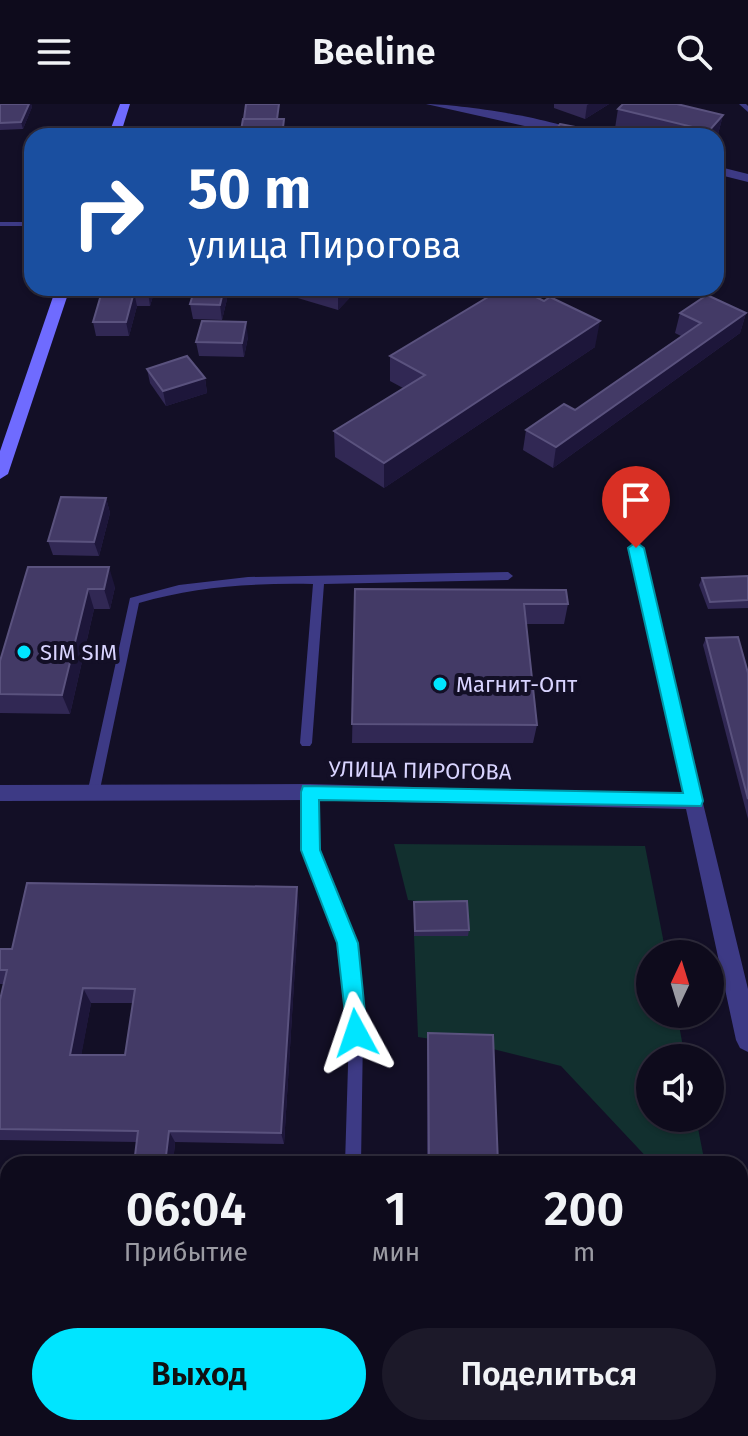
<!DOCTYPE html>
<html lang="ru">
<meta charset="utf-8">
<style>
body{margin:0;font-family:"Fira Sans",sans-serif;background:#1c1929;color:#f1f3f6;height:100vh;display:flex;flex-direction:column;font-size:30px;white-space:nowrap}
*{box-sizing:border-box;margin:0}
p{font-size:26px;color:#9b9ba3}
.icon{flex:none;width:44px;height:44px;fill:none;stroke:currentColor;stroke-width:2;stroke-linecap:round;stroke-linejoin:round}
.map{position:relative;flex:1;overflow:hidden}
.details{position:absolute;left:0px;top:1052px;width:748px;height:280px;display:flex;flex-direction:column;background:#0e0b1c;border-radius:24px 24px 0 0;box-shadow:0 2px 6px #0004,0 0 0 2px #2e2b3b}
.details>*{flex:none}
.banner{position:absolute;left:24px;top:24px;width:700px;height:168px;border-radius:24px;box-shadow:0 2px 6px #0004,0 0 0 2px #2e2b3b;background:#1a4fa0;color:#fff;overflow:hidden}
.needle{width:52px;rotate:4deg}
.fabs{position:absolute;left:636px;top:836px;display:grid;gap:16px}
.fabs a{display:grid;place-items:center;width:88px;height:88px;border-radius:50%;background:#0e0b1c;box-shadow:0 2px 6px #0004,0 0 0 2px #2e2b3b;font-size:40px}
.pin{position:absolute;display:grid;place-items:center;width:68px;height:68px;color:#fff;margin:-82px -34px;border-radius:50% 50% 50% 0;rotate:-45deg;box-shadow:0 0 8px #0007}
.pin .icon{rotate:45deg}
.me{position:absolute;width:88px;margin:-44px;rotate:355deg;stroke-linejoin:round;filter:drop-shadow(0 0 6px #0008)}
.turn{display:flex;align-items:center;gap:28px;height:168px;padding:0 32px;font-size:36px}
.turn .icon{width:104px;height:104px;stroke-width:2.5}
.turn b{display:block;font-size:56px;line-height:68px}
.eta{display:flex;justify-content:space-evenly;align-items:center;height:136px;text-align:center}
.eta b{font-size:48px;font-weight:600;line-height:56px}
.action{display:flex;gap:16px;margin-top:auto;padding:16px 32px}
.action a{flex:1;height:92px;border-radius:48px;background:#00e5ff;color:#111;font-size:32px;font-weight:600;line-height:92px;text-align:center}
.action a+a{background:#1c1929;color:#f1f3f6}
header{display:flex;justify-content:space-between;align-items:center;height:104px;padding:0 32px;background:#0e0b1c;font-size:36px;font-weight:600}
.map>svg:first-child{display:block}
.green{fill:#12302f}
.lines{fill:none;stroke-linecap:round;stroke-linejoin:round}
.service{fill:#3d3a85;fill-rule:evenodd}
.minor{fill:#3d3a85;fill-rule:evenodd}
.tertiary{fill:#3d3a85;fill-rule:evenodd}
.secondary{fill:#6f6bff;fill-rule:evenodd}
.wall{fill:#312854;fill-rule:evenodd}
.shaded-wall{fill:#1d163a}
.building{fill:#433a66;stroke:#5a527e;stroke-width:2;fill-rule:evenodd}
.route{fill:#00e5ff;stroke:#0095a6;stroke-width:2}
.poi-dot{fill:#00e5ff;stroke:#130f26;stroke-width:3}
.labels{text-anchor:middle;stroke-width:8;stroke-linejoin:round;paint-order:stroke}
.poi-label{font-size:22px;fill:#d9d4ff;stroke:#130f26;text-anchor:start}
.street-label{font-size:22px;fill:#d9d4ff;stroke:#130f26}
</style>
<header><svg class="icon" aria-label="menu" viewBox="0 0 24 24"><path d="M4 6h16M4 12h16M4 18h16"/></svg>Beeline<svg class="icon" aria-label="search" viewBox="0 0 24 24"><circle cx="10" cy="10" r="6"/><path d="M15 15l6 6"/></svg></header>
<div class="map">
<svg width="748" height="1332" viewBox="0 0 748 1332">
<rect width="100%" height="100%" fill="#130f26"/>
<g class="green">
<path d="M394,740L645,742L666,850H650V910H677L685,954H650V1014H696L705,1060H653L561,962L489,944L418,933L414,832L465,803L408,796Z"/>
<path d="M740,1206H743L748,1231V1332H363V1324H740Z"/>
</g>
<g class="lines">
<g class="service">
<path d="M739,0H746L748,2V8Z"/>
<rect x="0" y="118" width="32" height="4"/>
<path d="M636,440L641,444L700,697L698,701L694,702L690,701L688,697L631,444Z"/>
<path d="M508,468L513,472L508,476L324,480L312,639L310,642H302L300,639L313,480C254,479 196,482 139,499L99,690L97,694H89L87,690L130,494L179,481L248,473Z"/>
<path d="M310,683L314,684L316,688L317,746L355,839L363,929L361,1060H345L349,929L341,839L305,746L304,688L306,684Z"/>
</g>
<path class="minor" d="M310,680L701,691L748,885V948L740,944L736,936L686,705L310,696L0,697V681Z"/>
<g class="tertiary">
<path d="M426,0C459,0 562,15 588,32H569Z"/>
<path d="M716,62L748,70V78L716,70Z"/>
</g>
<g class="secondary">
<path d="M120,0H130L120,32H108Z"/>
<path d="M56,184H70L8,370L0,375V347Z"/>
</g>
</g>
<g class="wall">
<path d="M0,0H31L32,3L23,25L0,26Z"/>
<path d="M554,0H609L585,15L554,4Z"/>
<path d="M618,5L723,11L718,30L716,32H646L615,24Z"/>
<path d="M103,184H152L153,192L150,202H137L129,232H96L93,218Z"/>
<path d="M195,184H226L227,195L222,216L193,215L190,200Z"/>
<path d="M264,184H359L338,206Z"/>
<path d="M680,209H746L740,229L553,364L523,346L526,326L575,306L681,232L675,229Z"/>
<path d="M248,233L244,253L199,252L196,238Z"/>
<path d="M595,243L384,384L335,353L334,327L403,284L390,277V252Z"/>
<path d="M147,265L205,274L207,289L166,302L150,279Z"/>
<path d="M106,394L110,409L99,452L53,451L48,437Z"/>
<path d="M28,463L115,483L110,505H94L70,610L0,609V557Z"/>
<path d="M748,472V504L708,505L699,481L702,474Z"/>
<path d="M355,485L568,500L564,520H526L537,621L533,639H352Z"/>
<path d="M706,534L748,569V715L703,541Z"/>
<path d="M414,798L469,826L468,832H414Z"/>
<path d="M299,799L284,1040L175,1038L173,1060H134L137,1038L0,1036V896L4,880H0V845H12ZM91,899H133L125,951H81Z"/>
<path d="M428,929L498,1060H427V943Z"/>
</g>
<g class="shaded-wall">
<path d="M29,0H31L32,3L23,25L21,18Z"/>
<path d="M589,0H609L585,15L587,1Z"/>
<path d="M723,11L718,30L716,32H708L709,27Z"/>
<path d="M149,184H152L153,192L150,202L148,188Z"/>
<path d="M224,184H226L227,195L222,216L220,201Z"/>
<path d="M338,184H359L338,206Z"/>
<path d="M134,188L137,202L129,232L126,218Z"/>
<path d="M746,209L740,229L553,364L556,343Z"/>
<path d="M600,217L595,243L384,384V359Z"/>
<path d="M246,218L248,233L244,253L242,239Z"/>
<path d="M205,274L207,289L166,302L163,287Z"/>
<path d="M106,394L110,409L99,452L94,438Z"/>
<path d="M109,463L115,483L110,505L104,485Z"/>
<path d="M88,485L94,505L70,610L62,591Z"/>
<path d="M297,783L299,799L284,1040L281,1029Z"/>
<path d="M83,884L91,899L79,964L70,951Z"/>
<path d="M169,1027L175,1038L173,1060H165Z"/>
</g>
<g class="building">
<path d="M0,0H29L21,18L0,19Z"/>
<path d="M246,0H279L277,15H244Z"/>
<path d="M623,0H677L723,11L709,27L618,5Z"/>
<path d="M243,15H284L282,32H240Z"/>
<path d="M560,20L621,32H529L536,23L555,27Z"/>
<path d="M153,26L180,27L178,32H152Z"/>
<path d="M103,184H149L148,188H134L126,218H93Z"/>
<path d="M195,184H224L220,201L190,200Z"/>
<path d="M503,184H518L544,197L550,193L600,217L384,359L334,327L425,271L390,252Z"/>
<path d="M707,191L746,209L556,343L526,326L564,300L575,306L701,219L680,209Z"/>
<path d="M202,217L246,218L242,239L196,238Z"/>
<path d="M187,252L205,274L163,287L147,265Z"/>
<path d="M61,393L106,394L94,438L48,437Z"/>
<path d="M28,463H109L104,485H88L62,591L0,590V557Z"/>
<path d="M748,472V496L710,498L702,474Z"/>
<path d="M355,485L566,486L568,500H524L537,621L352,620Z"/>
<path d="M738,533L748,569V695L706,534Z"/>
<path d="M27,779L297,783L281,1029L169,1027L165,1060H134L138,1027L0,1025V896L7,866H0V845H12ZM83,884L135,885L125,951H70Z"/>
<path d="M467,797L469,826L415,827L414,798Z"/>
<path d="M428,929L493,931L498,1060H429Z"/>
</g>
<path class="route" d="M636,438L644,444L703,697L701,702L319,696L320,746L358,839L367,929L364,936L356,939L348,936L337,839L301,746V688L303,682L683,689L628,444Z"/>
<g class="poi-dot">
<circle cx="24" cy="548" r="8"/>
<circle cx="440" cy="580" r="8"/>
</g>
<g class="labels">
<g class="poi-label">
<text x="40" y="556">SIM SIM</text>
<text x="456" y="588">Магнит-Опт</text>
</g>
<g class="street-label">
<text transform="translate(420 666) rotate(1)" y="8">УЛИЦА ПИРОГОВА</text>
</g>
</g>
</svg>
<div class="fabs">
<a><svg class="needle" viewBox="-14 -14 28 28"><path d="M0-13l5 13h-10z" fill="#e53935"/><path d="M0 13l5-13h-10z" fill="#9b9ba3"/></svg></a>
<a><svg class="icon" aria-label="sound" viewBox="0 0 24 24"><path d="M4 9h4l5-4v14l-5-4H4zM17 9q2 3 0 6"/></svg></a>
</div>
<div class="pin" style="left:636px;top:444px;background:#d93025"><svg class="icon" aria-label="arrive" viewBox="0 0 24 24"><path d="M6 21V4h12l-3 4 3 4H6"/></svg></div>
<svg class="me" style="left:356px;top:929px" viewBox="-20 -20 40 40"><path d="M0-17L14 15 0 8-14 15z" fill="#00e5ff" stroke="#fff" stroke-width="4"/></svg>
<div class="banner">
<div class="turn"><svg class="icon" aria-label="right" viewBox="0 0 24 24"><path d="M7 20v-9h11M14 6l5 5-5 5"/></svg><div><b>50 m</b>улица Пирогова</div></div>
</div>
<section class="details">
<div class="eta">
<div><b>06:04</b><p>Прибытие</p></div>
<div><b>1</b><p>мин</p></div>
<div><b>200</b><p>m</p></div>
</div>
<div class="action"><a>Выход</a><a>Поделиться</a></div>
</section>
</div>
